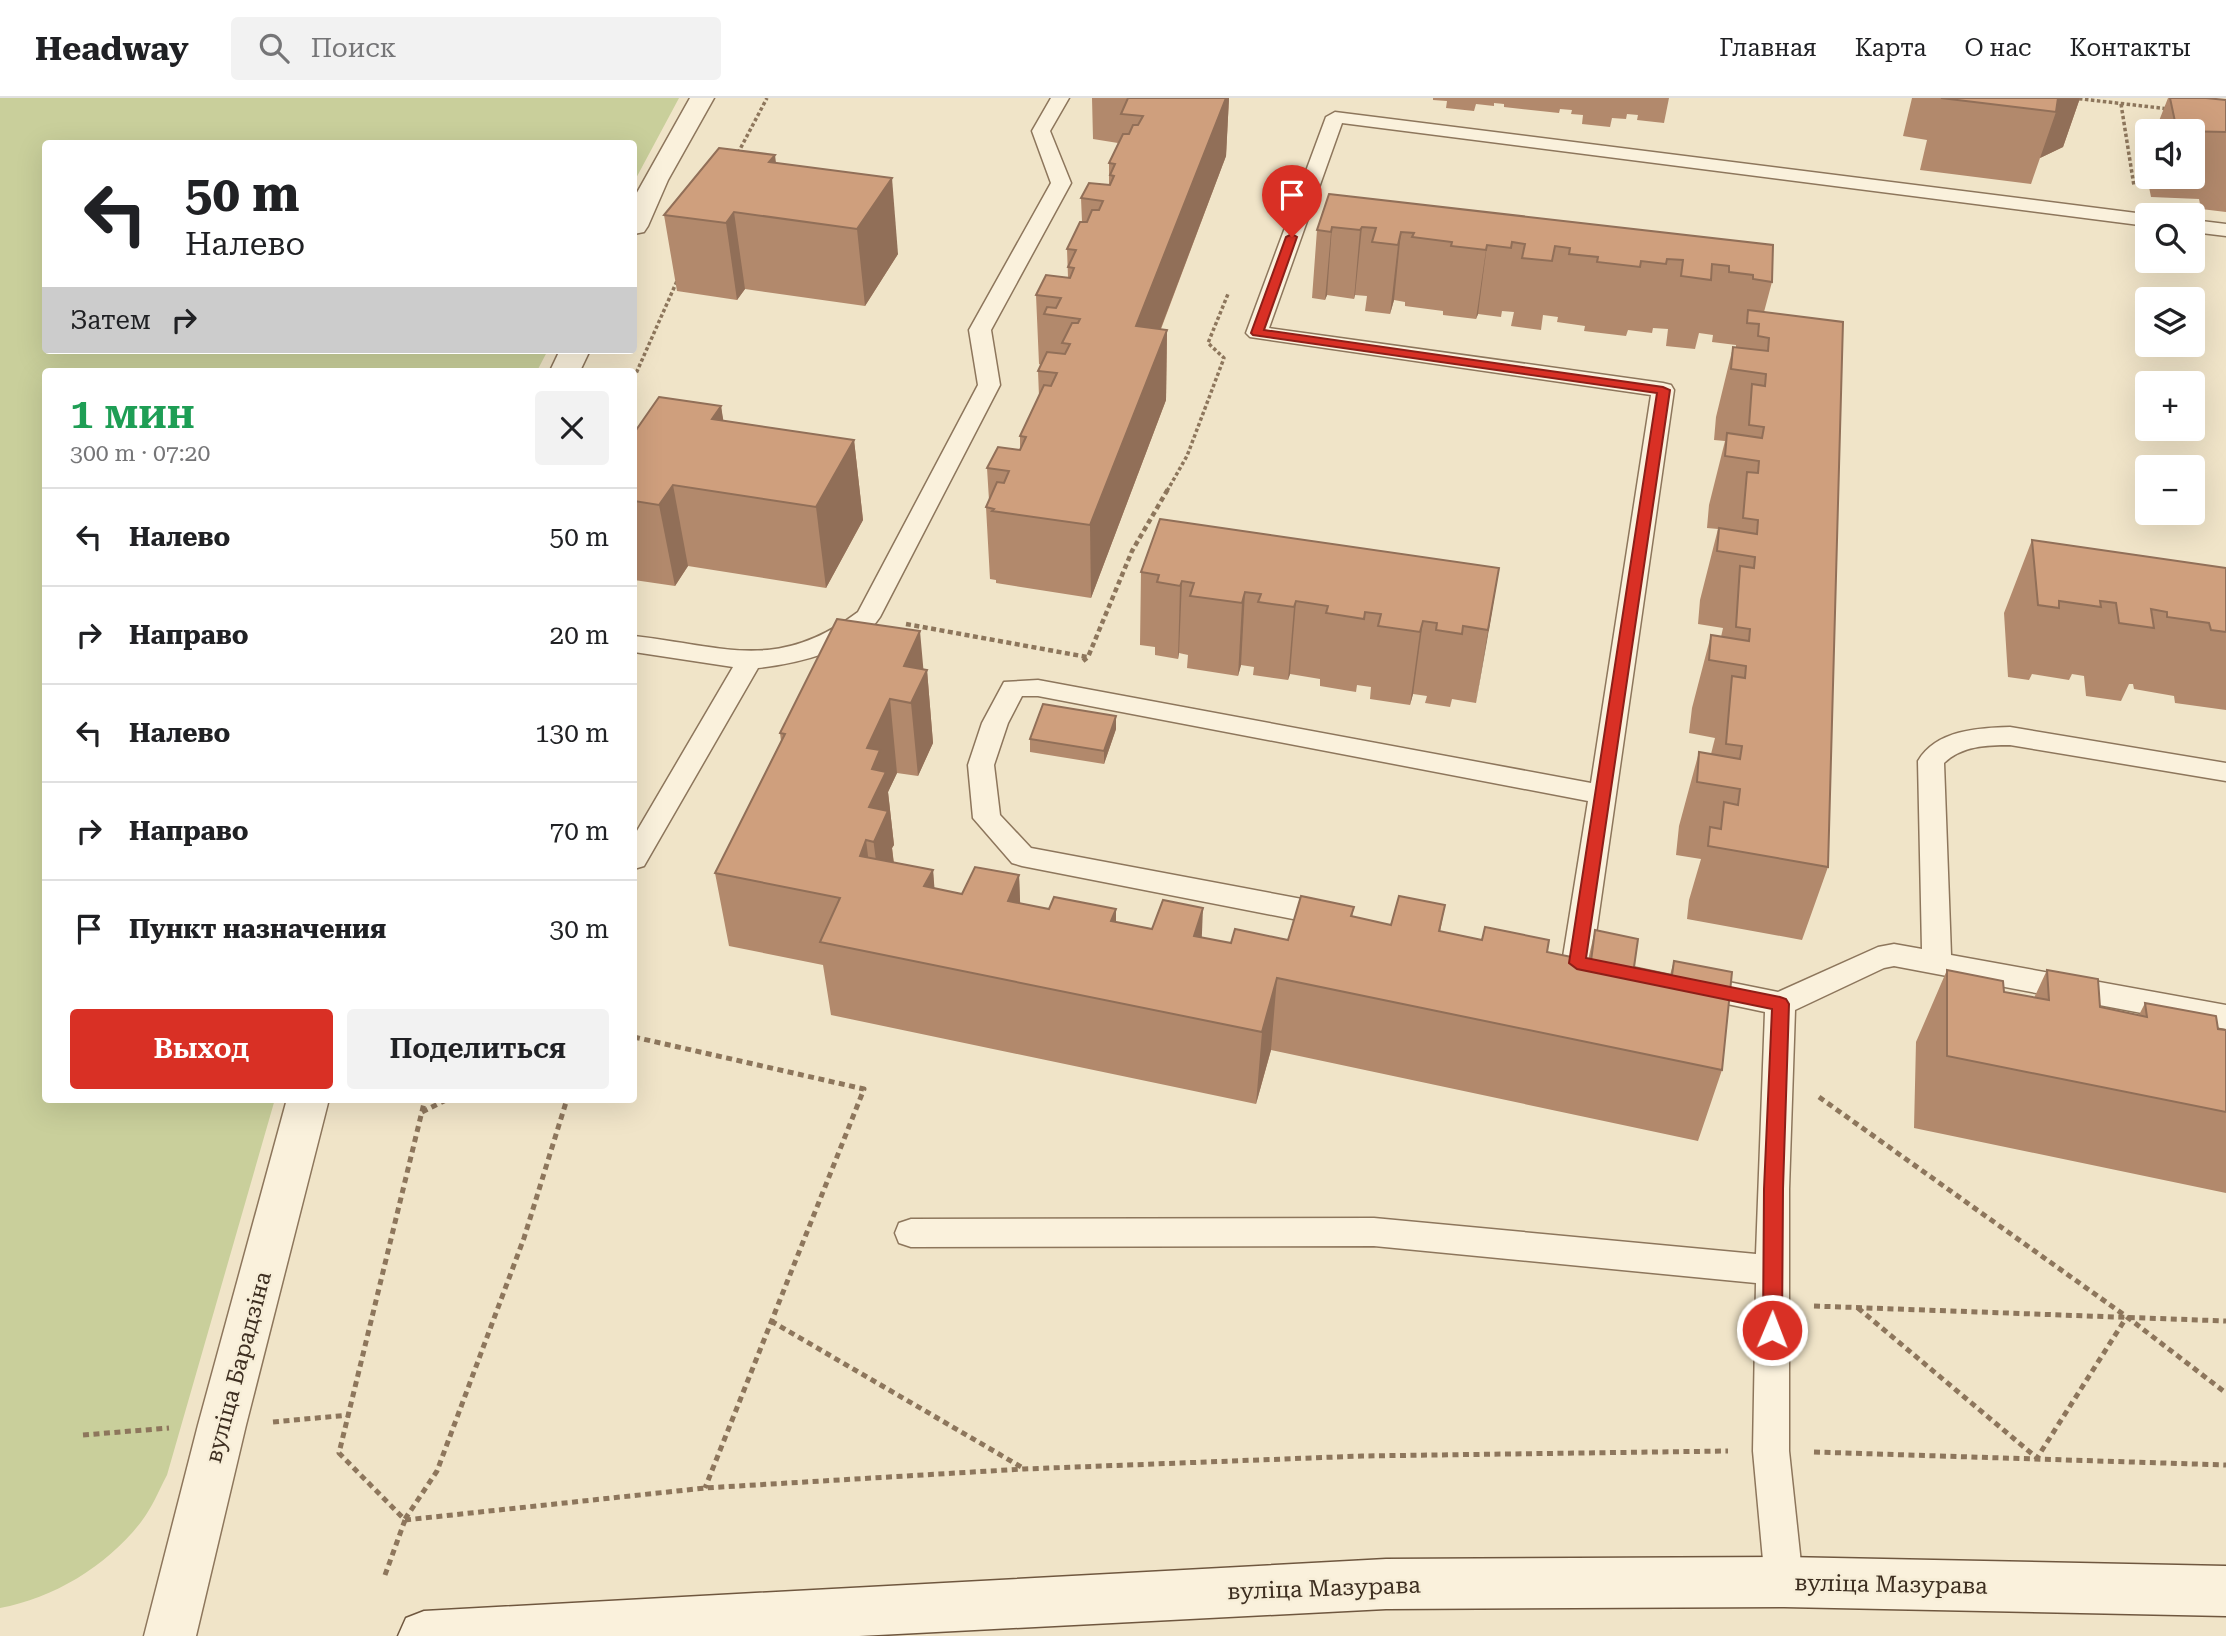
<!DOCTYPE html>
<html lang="ru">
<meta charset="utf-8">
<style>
body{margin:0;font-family:"Roboto Serif",serif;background:#f2f2f2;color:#202124;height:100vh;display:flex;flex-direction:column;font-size:26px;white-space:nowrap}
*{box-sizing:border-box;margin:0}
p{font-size:23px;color:#757577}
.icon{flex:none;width:38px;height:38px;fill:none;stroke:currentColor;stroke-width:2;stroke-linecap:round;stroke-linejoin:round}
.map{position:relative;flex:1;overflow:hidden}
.details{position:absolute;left:42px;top:270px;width:595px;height:735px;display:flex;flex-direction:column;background:#fff;border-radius:7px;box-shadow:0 7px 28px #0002}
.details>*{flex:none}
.top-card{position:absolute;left:42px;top:42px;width:595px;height:214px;border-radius:7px;box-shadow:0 7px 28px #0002;background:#fff;color:#202124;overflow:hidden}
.buttons{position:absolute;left:2135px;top:21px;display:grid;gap:14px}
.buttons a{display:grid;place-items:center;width:70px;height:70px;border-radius:7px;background:#fff;box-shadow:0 7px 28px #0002;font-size:35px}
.pin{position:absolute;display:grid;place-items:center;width:60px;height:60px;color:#fff;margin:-72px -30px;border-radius:50% 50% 50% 0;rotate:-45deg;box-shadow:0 0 7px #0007}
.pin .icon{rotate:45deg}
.me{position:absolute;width:77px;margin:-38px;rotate:1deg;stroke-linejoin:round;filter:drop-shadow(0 0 5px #0008)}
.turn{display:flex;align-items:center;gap:24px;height:147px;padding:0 28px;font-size:32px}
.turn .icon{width:91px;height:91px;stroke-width:2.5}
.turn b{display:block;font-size:49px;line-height:60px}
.then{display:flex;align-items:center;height:66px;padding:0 28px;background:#0003;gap:14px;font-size:26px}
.round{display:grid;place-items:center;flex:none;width:74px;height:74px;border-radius:7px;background:#f2f2f2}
.summary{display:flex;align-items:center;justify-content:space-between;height:119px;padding:0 28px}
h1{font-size:42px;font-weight:600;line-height:52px;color:#1e9e55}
.action{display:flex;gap:14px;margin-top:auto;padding:14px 28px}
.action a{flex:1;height:80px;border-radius:7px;background:#d93025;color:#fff;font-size:28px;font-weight:600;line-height:80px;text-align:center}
.action a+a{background:#f2f2f2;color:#202124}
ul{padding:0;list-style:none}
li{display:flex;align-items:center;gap:21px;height:98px;padding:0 28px;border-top:2px solid #e0e0e0}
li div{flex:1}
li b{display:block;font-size:26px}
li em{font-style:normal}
header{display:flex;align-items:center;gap:42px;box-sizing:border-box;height:98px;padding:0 35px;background:#fff;border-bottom:2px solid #e0e0e0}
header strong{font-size:33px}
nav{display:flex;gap:38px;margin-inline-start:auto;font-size:24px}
.search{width:490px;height:63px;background:#f2f2f2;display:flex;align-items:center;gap:18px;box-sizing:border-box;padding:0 24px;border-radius:7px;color:#757577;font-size:26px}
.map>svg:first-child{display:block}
.green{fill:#c9cf9b}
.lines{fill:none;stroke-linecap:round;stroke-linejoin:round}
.service-casing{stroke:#8d765c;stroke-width:3}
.tertiary-casing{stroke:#8d765c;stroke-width:3}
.secondary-casing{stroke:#6f573f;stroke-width:3}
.path-far2{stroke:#8d765c;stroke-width:3.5;stroke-dasharray:3.5 2.5;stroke-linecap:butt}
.path-far1{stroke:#8d765c;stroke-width:4.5;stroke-dasharray:5 3.5;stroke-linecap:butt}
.path{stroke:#8d765c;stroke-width:5;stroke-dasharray:6 4.5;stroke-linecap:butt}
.service{fill:#faf1dc;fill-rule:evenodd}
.tertiary{fill:#faf1dc;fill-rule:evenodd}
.secondary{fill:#faf1dc;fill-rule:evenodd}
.wall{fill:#b2896c}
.shaded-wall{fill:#916f58}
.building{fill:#cf9f7d;stroke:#916f58;stroke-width:2}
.route{fill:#d93025;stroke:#8d1f18;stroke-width:2}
.labels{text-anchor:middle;stroke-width:5;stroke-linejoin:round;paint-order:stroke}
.near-street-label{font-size:23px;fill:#3d2e20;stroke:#f7eed8}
</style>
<header>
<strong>Headway</strong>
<div class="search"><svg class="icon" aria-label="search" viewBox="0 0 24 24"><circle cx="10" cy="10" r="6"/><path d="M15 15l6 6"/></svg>Поиск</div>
<nav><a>Главная</a><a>Карта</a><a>О нас</a><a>Контакты</a></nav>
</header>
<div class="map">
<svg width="2226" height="1538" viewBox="0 0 2226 1538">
<rect width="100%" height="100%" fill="#f0e4c8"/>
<path class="green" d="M0,0H679L634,84V46H46V252H548L537,273H46V1001H275L167,1377C159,1392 152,1410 141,1424C107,1468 54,1500 0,1510Z"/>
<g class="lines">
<defs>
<g id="service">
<path d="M1051,0H1069L1050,33L1071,85L991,232L1000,287L880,519C859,552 794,566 758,570L644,768L634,771V738L733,569L634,554V538C723,548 777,575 858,514L978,287L969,232L1051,85L1032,33Z"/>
<path d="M1335,14L2152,117H2147V128L1342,25L1269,230L1663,285L1671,287L1674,292L1593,857L1619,863L1624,871L1619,879C1603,884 1583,878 1567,873L1562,865L1588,703L1038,598H1022L1008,625L994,667L1000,717L1031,750L1334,807L1344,811L1348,818L1344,825L1334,829L1022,768L1012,765L973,720L968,667L982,625L1004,584L1038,582L1591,685L1651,297L1250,239L1246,235L1326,19Z"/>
<path d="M2193,122L2226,126V138L2193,134Z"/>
<path d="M2010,629L2226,665V683L2010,647C1986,647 1962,648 1944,665L1951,857L2226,907V931L1894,868L1884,870L1795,912L1789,1091V1353L1803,1484L1797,1497L1784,1502L1771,1497L1765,1484L1753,1353L1756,1185L1374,1148L911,1149L899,1145L895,1135L899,1125L911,1121L1374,1120L1756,1156L1765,914L1694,899L1684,896L1679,888L1684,880L1694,877L1778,894L1878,849L1894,846L1922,851L1918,663C1936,632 1978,630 2010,629Z"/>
</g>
<g id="tertiary">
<path d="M690,0H714L668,82L648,128L644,134L634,136V100Z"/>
<path d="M560,252H590L580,273H550Z"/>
<path d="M287,1001H329L246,1327L196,1538H144L198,1327Z"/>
</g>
<path id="secondary" d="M1784,1459L2226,1468V1518L1784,1509L1386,1511L859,1538H398L406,1520L424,1513L1386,1461Z"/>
</defs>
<use href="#service" class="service-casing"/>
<use href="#tertiary" class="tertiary-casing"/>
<use href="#secondary" class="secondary-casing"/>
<g class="path-far2">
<path d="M2073,0L2169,11"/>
<path d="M2121,6L2134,88"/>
<path d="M738,55L767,0"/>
<path d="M634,280L677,183"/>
<path d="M1167,393L1187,358L1224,260L1208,245L1228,196"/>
</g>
<g class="path-far1">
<path d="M906,526L1087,559"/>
<path d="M1083,563L1088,559L1132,453L1168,391"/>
</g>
<g class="path">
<path d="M634,939L864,991L705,1390"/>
<path d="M1819,999L2127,1219L2226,1295"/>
<path d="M422,1014L448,1001"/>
<path d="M1814,1208L2226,1223"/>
<path d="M1858,1210L2037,1360L2126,1220"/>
<path d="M771,1223L1023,1370"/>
<path d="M273,1324L349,1317"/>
<path d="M83,1337L169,1330"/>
<path d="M1814,1354L2226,1367"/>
<path d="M405,1421L437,1373L524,1140L567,1001"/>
<path d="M405,1422L705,1390L1024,1371L1362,1358L1728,1353"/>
<path d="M385,1477L405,1422L339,1355L425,1001"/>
</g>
<use href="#service" class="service"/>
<use href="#tertiary" class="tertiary"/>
<use href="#secondary" class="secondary"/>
</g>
<g class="wall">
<path d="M1092,0H1229L1226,58L1161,231L1167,232L1166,302L1091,500L996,485V482L990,481L986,409L989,402L987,370L1020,352V338L1039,298L1038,273L1041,267L1039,266L1036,197L1068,179L1067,151L1082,124L1081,100L1109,87V65L1118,45L1093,41Z"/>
<path d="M1433,0H1669L1664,25L1637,22L1638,17L1627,16L1626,21L1612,20L1610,29L1582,26L1583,17L1571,16L1572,12L1560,11L1559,15L1504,9V6L1494,5V8L1476,6L1474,13L1446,10L1447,3L1433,2Z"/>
<path d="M1912,0H2080L2063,49L2040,60L2031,86L1920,72L1927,42L1903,38Z"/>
<path d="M2168,0H2206L2226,2V114L2201,111L2199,101L2151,99L2147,79H2193V33H2155Z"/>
<path d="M2147,54V78L2145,62Z"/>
<path d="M776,65L898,156L865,208L745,191L737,202L677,193L664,117Z"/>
<path d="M1329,96L1773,147L1772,184L1764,214L1843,224L1828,769L1802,842L1687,821L1689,802L1701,761L1676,757L1679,728L1699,654L1711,656L1715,640L1689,635L1692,610L1711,537L1721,539L1723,530L1698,526L1700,502L1718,431L1707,430L1709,407L1725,343L1714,342L1716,319L1733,249H1736V247L1712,244L1713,237L1699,235L1695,251L1666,248L1668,231L1653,230L1652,235L1628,232L1626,238L1584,233L1585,228L1557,224L1558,219L1543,217L1541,232L1511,228L1514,214L1502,213L1501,219L1478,216L1476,221L1443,217V213L1405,208V204L1394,202L1390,216L1365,213L1367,198L1355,197L1354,201L1327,197L1325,202L1312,200L1317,132Z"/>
<path d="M721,308L723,323L854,342L863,422L826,490L688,468L675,488L634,482V335Z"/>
<path d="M2032,442L2226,470V612L2175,605L2174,598L2134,591L2133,586H2129L2121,603L2086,598L2084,578L2072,576L2069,582L2032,576L2029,582L2008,579L2004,515Z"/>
<path d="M1499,470L1476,605L1452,601L1450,609L1425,605L1427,598L1413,596L1410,607L1370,601L1371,589L1357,587L1356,594L1320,588V581L1290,576L1288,582L1253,577L1254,569L1241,567L1238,578L1187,570L1188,557L1179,555L1178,561L1155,557V549L1140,547L1141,474Z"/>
<path d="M923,571L927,572L933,645L918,678L897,675L888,694L894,747L892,750L894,765L933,772L934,790L962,796L1019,777L1020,806L1049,811H1116V824L1231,845L1288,842L1354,809L1352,819L1391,827L1445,807L1440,834L1588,862L1595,832L1634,869L1670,877L1674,863L1722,972L1698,1043L1271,952L1256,1006L831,917L823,867L729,848L715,775L781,643L780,635Z"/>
<path d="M1116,631L1104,666L1030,654V641Z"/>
<path d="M1947,872L2004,894L2034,900L2047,872L2100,909L2139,917L2145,905L2218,931L2226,932V1095L1914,1030L1916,944Z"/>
</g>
<g class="shaded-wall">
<path d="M1226,0H1229L1226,58L1135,298L1136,228Z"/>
<path d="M2056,0H2080L2063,49L2040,60L2056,14Z"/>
<path d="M775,57L783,121L769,64Z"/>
<path d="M892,80L898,156L865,208L857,131Z"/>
<path d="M734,114L745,191L737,202L726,125Z"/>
<path d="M1332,129L1327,197L1325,202L1331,134Z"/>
<path d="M1362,129L1355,197L1354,201L1360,132Z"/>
<path d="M1401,134L1394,202L1390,216L1398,147Z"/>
<path d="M1487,147L1478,216L1476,221L1486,152Z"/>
<path d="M1167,232L1166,302L1091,500L1090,427Z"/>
<path d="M721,308L734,388L712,321Z"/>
<path d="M854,342L863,422L826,490L816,409Z"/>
<path d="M673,387L688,468L675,488L659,407Z"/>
<path d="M1499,470L1487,543L1476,605L1488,532Z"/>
<path d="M1182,483L1179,555L1178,561L1180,488Z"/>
<path d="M1245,494L1241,567L1238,578L1242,505Z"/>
<path d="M1296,503L1290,576L1288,582L1294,509Z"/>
<path d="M1423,523L1413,596L1410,607L1420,534Z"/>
<path d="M920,533L924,578L927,572L933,645L918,678L911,605L904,568Z"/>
<path d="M890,601L897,675L888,694L894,747L892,750L896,786L883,817L869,709L867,650Z"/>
<path d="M1116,618V631L1104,666V653Z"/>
<path d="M866,742L875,815L860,758Z"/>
<path d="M933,772L939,845L924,788Z"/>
<path d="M1019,777L1022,850L1008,803Z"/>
<path d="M1203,810L1200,883L1194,838Z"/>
<path d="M1116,811V884L1111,823Z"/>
<path d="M1277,880L1271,952L1256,1006L1262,934Z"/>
</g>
<g class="building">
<path d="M1128,0H1226L1136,228L1167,232L1090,427L992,413L994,411L986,409L997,384L1004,385L1009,373L987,370L998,349L1020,352L1026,339L1020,338L1044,287L1051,288L1057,275L1038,273L1047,254L1065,256L1070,246L1062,245L1072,225H1078L1080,221L1044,216L1047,209L1056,210L1061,200L1036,197L1046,177L1070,180L1074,170L1068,169L1076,152L1067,151L1080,124H1087L1092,112H1099L1103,103L1081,100L1089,85L1110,87L1114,78L1110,77L1115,66L1109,65L1123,36H1129L1133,27H1138L1143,18L1121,16Z"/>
<path d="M1941,0H2058L2056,14Z"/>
<path d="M2170,0H2206L2226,2V34L2177,33Z"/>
<path d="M719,50L775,57L769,64L892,80L857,131L734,114L726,125L664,117Z"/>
<path d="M1329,96L1773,147L1772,184L1753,181V177L1729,174V168L1712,166L1711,182L1681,178L1683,162L1667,161L1666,166L1641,163L1640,169L1597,164L1598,159L1569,156L1570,150L1555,148L1552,163L1522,160L1525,146L1512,144L1511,150L1487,147L1486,152L1451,148L1452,144L1412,139L1414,135L1401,134L1398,147L1372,144L1376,130L1362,129L1360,132L1332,129L1331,134L1317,132Z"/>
<path d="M1748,212L1843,224L1828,769L1708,748L1710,729L1721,731L1724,704L1738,707L1740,691L1697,684L1699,654L1740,661L1742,648L1726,646L1732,578L1745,580L1746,568L1709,562L1711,537L1749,543L1750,531L1736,529L1740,468L1754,470L1755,459L1717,453L1719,430L1757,436L1758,422L1743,420L1747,374L1758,375L1759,363L1725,358L1727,335L1762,340L1764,329L1749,327L1752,286L1765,288L1766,276L1731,271L1733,249L1768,253L1769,240L1758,238L1759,226L1747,225Z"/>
<path d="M659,299L721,308L712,321L854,342L816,409L673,387L659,407L634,403V335Z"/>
<path d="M1160,421L1499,470L1488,532L1463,528L1462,536L1436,532L1437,525L1423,523L1420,534L1378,528L1381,516L1365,514L1364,521L1326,515L1328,508L1296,503L1294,509L1258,504L1261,496L1245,494L1242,505L1190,498L1194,485L1182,483L1180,488L1157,484L1159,477L1141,474Z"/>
<path d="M2032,442L2226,470V534L2211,532L2209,525L2167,519V514L2151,511L2154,530L2119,525L2116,505L2100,503L2101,509L2059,503V510L2038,507Z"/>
<path d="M837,521L920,533L904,568L927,572L911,605L890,601L867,650L880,652L872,671L886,674L869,709L888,713L874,744L866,742L860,758L933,772L924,788L962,796L975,769L1019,777L1008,803L1049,811L1054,799L1116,811L1111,823L1152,831L1163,802L1203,810L1194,838L1231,845L1235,831L1288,842L1301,798L1354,809L1351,818L1391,827L1399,798L1445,807L1439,833L1482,842L1485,829L1549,842L1547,854L1591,863L1595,832L1638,841L1634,869L1672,877L1674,863L1732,874L1722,972L1277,880L1262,934L820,844L840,800L715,775L785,636L780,635Z"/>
<path d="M1043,606L1116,618L1104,653L1030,641Z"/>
<path d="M1947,872L2003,883L2004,894L2049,902L2047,872L2098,881L2100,909L2147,919L2145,905L2216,918L2218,931L2226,932V1014L1947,958Z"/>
</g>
<path class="route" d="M1292,136L1297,139L1264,232L1663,289L1670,292L1586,860L1780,899L1786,901L1789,906L1783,1091L1782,1232L1779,1238L1772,1240L1766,1238L1763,1232L1764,1091L1772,911L1577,871L1569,865L1657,295L1253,237L1251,235L1286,139Z"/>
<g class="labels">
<g class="near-street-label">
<text transform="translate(238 1269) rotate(-75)" y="8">вуліца Барадзіна</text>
<text transform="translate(1891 1486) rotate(1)" y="8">вуліца Мазурава</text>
<text transform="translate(1324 1490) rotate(-2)" y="8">вуліца Мазурава</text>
</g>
</g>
</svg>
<div class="buttons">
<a><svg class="icon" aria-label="sound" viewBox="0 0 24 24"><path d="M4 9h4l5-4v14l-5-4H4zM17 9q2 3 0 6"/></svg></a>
<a><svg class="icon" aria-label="search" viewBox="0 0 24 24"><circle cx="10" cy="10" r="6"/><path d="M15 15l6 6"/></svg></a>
<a><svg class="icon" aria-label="layers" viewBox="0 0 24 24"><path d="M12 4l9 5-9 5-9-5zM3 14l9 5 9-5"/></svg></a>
<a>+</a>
<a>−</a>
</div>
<div class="pin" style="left:1292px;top:139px;background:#d93025"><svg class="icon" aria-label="arrive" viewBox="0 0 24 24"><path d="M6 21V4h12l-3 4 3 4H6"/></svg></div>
<svg class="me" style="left:1772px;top:1232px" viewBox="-20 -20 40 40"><circle r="17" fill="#d93025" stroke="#fff" stroke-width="3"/><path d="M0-11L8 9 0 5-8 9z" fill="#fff"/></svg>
<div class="top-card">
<div class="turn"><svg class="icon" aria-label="left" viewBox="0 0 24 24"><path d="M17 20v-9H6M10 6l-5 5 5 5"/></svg><div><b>50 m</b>Налево</div></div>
<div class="then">Затем<svg class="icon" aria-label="right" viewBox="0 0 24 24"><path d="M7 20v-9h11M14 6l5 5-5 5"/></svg></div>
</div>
<section class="details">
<div class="summary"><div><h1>1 мин</h1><p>300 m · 07:20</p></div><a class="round"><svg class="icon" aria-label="close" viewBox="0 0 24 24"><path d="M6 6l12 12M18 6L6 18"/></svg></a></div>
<ul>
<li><svg class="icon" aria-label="left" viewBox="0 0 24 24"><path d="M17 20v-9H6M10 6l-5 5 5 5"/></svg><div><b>Налево</b></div><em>50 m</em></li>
<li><svg class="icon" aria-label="right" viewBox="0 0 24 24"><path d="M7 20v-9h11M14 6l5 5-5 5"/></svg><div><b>Направо</b></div><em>20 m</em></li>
<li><svg class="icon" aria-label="left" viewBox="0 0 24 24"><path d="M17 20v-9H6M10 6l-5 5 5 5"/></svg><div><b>Налево</b></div><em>130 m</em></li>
<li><svg class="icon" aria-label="right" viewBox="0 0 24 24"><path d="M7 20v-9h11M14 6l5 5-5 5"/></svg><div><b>Направо</b></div><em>70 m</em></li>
<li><svg class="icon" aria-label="arrive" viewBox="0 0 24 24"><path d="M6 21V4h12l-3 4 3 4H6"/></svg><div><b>Пункт назначения</b></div><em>30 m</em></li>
</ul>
<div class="action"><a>Выход</a><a>Поделиться</a></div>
</section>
</div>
